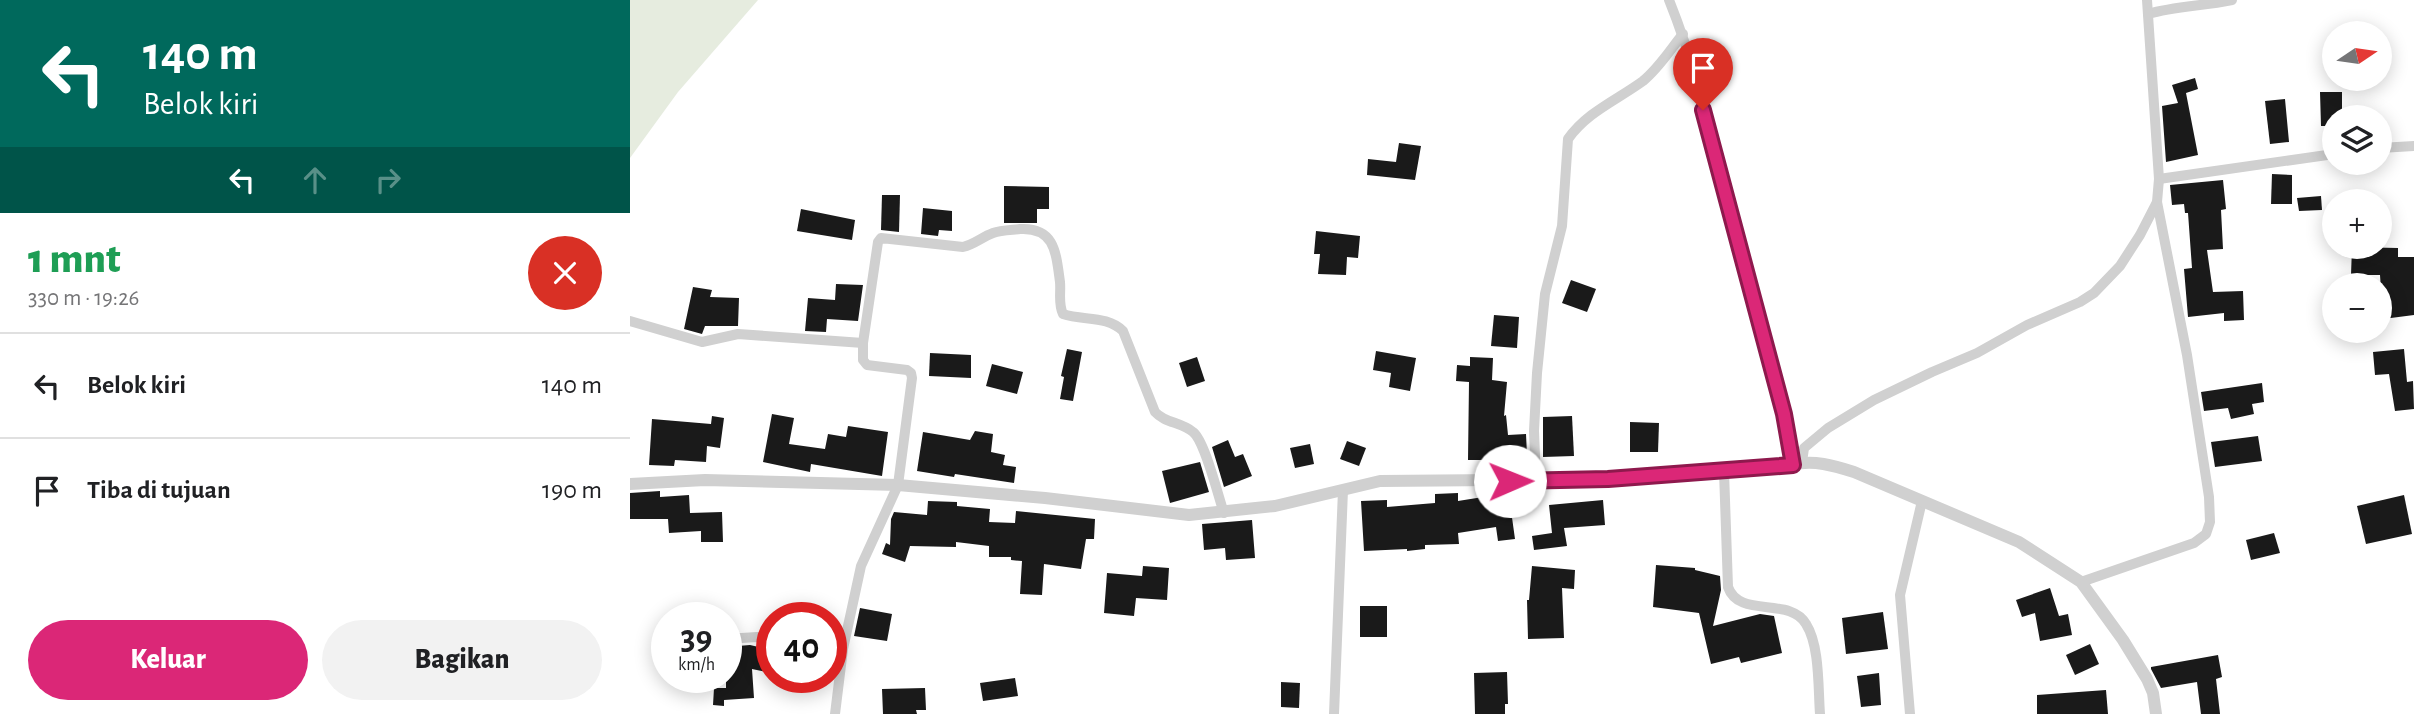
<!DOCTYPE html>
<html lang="id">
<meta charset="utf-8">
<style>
body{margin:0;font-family:"Alegreya Sans",sans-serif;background:#f2f2f2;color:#202124;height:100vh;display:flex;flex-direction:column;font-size:26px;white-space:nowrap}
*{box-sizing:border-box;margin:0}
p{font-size:23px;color:#757577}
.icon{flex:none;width:38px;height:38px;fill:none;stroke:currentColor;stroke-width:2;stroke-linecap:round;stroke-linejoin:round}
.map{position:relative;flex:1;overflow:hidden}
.side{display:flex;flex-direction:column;background:#fff;width:630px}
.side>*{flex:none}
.guide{background:#00695c;color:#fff;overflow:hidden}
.needle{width:46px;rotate:77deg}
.fabs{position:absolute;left:1692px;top:21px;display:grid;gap:14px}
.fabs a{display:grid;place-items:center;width:70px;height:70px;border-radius:50%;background:#fff;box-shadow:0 4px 18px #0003;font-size:35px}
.speed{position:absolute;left:21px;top:602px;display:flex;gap:14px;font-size:35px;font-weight:700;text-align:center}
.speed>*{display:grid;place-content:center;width:91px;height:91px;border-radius:50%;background:#fff;box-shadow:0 4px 18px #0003;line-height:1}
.speed small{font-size:18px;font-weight:400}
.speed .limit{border:10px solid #d22;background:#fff;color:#111}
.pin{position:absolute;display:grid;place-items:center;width:60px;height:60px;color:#fff;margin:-72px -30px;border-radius:50% 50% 50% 0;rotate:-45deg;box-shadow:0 0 7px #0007}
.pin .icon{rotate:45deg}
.me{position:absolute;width:77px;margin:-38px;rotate:89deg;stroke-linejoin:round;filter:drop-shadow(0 0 5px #0008)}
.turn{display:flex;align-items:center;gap:24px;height:147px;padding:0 28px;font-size:32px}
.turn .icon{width:91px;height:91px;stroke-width:2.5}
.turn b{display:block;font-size:49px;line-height:60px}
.lanes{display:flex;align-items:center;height:66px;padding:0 28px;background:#0003;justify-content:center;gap:35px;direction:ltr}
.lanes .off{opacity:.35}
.round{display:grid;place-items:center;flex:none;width:74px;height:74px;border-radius:37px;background:#f2f2f2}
.head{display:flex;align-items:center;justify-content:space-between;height:119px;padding:0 28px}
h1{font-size:42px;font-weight:800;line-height:52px;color:#1e9e55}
.button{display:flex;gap:14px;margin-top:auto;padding:14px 28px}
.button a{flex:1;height:80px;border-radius:42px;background:#db2777;color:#fff;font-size:28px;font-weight:800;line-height:80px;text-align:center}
.button a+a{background:#f2f2f2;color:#202124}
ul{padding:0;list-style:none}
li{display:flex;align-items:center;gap:21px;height:105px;padding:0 28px;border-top:2px solid #e0e0e0}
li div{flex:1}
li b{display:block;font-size:26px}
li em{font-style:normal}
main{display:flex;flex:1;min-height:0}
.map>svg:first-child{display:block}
.green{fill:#e6ecdf}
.building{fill:#1a1a1a}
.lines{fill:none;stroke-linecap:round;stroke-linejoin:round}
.minor{stroke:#d0d0d0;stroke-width:10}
.tertiary{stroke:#d0d0d0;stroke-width:12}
.route-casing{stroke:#8e194d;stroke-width:18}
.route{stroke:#db2777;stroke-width:12}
</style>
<main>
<section class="side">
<div class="guide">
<div class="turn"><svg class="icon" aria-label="left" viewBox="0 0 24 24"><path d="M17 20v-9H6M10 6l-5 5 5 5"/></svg><div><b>140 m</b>Belok kiri</div></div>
<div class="lanes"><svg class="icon" aria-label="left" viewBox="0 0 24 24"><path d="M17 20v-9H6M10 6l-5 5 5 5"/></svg><svg class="icon off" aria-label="ahead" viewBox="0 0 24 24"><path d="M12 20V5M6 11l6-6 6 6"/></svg><svg class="icon off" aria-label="right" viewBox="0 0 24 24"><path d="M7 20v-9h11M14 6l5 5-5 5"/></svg></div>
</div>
<div class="head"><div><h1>1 mnt</h1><p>330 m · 19:26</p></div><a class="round" style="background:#d93025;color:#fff"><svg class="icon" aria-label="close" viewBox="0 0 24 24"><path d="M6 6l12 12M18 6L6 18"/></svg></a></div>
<ul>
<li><svg class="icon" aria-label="left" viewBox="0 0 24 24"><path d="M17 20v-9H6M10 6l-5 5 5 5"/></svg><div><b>Belok kiri</b></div><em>140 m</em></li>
<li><svg class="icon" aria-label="arrive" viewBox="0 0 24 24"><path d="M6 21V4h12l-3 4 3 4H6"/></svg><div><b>Tiba di tujuan</b></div><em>190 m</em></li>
</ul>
<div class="button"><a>Keluar</a><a>Bagikan</a></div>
</section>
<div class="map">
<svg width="1784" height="714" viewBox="0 0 1784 714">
<rect width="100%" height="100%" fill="#fff"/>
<path class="green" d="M0,0H128L48,92L0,158Z"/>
<g class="building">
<path d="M1565,78L1568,89L1556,93L1568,155L1536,162L1532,106L1548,103L1542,85Z"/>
<path d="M1690,92H1712V117H1704V126H1691Z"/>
<path d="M1655,99L1659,142L1640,144L1635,101Z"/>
<path d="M769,143L791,146L785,180L737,175L738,159L766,162Z"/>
<path d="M1642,174L1662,175V204H1641Z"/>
<path d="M1593,180L1596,209L1591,210L1593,249L1577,250L1583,292L1613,291L1614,320L1594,321V313L1558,317L1554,269L1562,268L1558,213H1555L1554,204L1542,205L1540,185Z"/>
<path d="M374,186L419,187V209H407V223H374Z"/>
<path d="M252,195H270L269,232L251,230Z"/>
<path d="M1691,196L1692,210L1669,211L1667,198Z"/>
<path d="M293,208L322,211V231L309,230L308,236L291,234Z"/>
<path d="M171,209L225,220L222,240L167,231Z"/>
<path d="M686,231L730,236L728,258L717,257L716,275L688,274L690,254H684Z"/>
<path d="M1722,247L1768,248V257H1784V315L1753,319L1750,275H1721Z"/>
<path d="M941,280L966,289L957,312L932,303Z"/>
<path d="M206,284L233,285L228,321L197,319L196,332L175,331L178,298L205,300Z"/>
<path d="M63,287L82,290L80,297L109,298L108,326H75L72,334L54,329Z"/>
<path d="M864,315L889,317L887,348L861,346Z"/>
<path d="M437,349L452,352L443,401L430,399L434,377L431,376Z"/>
<path d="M1774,349L1777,382L1783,381L1784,409L1765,411L1759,374L1745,375L1743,352Z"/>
<path d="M746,351L786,358L780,391L759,387L761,373L743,370Z"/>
<path d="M300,353L341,355V378L299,376Z"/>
<path d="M567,357L575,381L557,387L549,363Z"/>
<path d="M840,357L863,358L862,380L877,382L874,416L876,415L878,435L896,434L897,455L863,456L864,460H838L839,382L826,381L827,365L840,366Z"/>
<path d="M362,364L393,372L387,394L356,386Z"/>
<path d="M1632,383L1634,402L1622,404L1624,414L1601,419L1598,408L1574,411L1571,392Z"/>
<path d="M142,414L164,418L159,444L195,449L198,434L216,437L218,426L258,432L252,476L181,464L180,472L133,462Z"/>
<path d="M82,416L94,418L90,448L77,446L76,462L45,460L44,466L19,465L22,419L81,424Z"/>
<path d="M942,416L944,456L913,457V417Z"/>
<path d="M1000,422L1029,423L1028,452H1000Z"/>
<path d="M345,431L363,434L361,452L375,455L373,465L386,467L384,483L325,474L324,477L287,471L293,432L340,440Z"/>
<path d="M1628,436L1632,461L1585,467L1581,442Z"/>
<path d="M598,440L605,457L613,454L622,476L594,487L582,447Z"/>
<path d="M717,441L736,448L729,466L710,459Z"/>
<path d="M680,444L684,464L665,468L660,448Z"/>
<path d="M570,462L579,492L540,503L532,471Z"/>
<path d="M30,491V497L59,495L60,513L92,512L93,542H71V531L39,533L38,519H0V493Z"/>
<path d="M828,493V501L853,497L855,507L880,503L885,539L868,541L866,527L828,533L829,544L795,545V549L777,551V549L734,551L731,501L757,500V507L805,503V494Z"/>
<path d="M1774,495L1782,534L1736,544L1727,506Z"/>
<path d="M973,500L975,525L934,528L937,546L904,550L902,536L922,533L919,505Z"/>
<path d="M298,501L327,502V506L360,509L359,522L385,523L386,511L465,519L464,539H456L451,569L414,564L412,595L390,594L392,561L381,560V557H359V546L326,542V547L280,546L275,562L252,554L256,543L260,545L261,519L264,512L297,515Z"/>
<path d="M622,520L625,558L596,560L595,548L574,550L572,524Z"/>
<path d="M1644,533L1650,553L1621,560L1616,540Z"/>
<path d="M1026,565L1065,568V570L1090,576L1091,590L1083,626L1130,614L1144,616L1152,653L1111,663L1109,657L1081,664L1069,613L1023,607Z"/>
<path d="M513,566L539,568L537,600L506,598L504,616L474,613L477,573L512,576Z"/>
<path d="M902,566L945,570L944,589L932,588L934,638L898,639L897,600H899Z"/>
<path d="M1420,588L1429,616L1438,614L1442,635L1410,641L1405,613L1392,617L1386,600Z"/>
<rect x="730" y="606" width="27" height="31"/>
<path d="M151,607L181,612L180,618H149Z"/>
<path d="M230,608L262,614L257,641L224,636Z"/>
<path d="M1253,612L1258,649L1216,654L1212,618Z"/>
<path d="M1460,644L1469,664L1445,675L1436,655Z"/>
<path d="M120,645L142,650V673L122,669L124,698L94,700V706L83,705L84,688H96V647Z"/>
<path d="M1588,655L1592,677L1586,679L1590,714H1571L1567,682L1531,688L1521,669V667Z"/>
<path d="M877,672L878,704H875V714H845L844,673Z"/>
<path d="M1249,673L1251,705L1231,707L1227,676Z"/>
<path d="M385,678L388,696L353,701L350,683Z"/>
<path d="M651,682L670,683L669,708L651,707Z"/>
<path d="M295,688L296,710H286L287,714H253L252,689Z"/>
<path d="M1476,690L1478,714H1407V695Z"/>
</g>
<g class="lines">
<g class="minor">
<path d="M1039,0C1068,72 1085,151 1105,226C1125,305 1150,384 1163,465"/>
<path d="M1518,14C1545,6 1574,6 1602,0"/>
<path d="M1750,148L1784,146"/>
<path d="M1529,179L1704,154"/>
<path d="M0,321L72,342L108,334L233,343"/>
<path d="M1172,462L1174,448L1198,428L1244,400L1302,372L1347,353L1397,325L1450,302L1464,293L1490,266L1510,235L1527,202L1529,179L1517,0"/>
<path d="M1094,471L1098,587C1109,619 1160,596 1176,624C1190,646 1188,688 1190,714"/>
<path d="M906,480L904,431L907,373L915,294L932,226L938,139C957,112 987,100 1013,81C1029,68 1040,50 1053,34"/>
<path d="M1451,582L1564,543L1576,534L1580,522L1579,497L1557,355L1527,202"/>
<path d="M96,639L127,637L142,639"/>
<path d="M205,714L213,649L231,566L268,485L282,378L281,373L277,370L237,365L233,360V343L248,242L251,238L333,247C345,244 352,237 363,233C371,230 382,230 390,229C425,227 426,253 430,282C431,293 428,304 433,314C453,321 477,315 493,331L525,412C535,423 551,422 563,432C575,441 588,496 594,513"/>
<path d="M704,714L713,490"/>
<path d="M1280,714L1270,595L1292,501"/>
</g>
<path class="tertiary" d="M0,484L75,480L268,485L415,498L559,515L645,506L750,481L978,479L1163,465C1182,459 1205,466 1224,472L1389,542L1451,582L1493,640L1517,679L1523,693L1526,714"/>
</g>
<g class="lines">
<defs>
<path id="route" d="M880,481L978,479L1163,465L1154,414L1073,110"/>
</defs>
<use href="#route" class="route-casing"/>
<use href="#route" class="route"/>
</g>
</svg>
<div class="fabs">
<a><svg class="needle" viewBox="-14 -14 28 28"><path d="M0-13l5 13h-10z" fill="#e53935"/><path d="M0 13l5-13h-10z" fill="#757577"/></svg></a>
<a><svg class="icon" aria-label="layers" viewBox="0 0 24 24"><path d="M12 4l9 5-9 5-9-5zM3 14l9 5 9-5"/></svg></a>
<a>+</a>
<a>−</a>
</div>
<div class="speed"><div>39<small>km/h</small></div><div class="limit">40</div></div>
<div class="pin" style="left:1073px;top:110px;background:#d93025"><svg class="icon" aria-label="arrive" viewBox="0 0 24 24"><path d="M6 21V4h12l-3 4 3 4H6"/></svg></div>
<svg class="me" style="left:880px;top:481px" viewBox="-20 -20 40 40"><circle r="19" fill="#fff"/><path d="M0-13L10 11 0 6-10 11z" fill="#db2777"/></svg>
</div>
</main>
